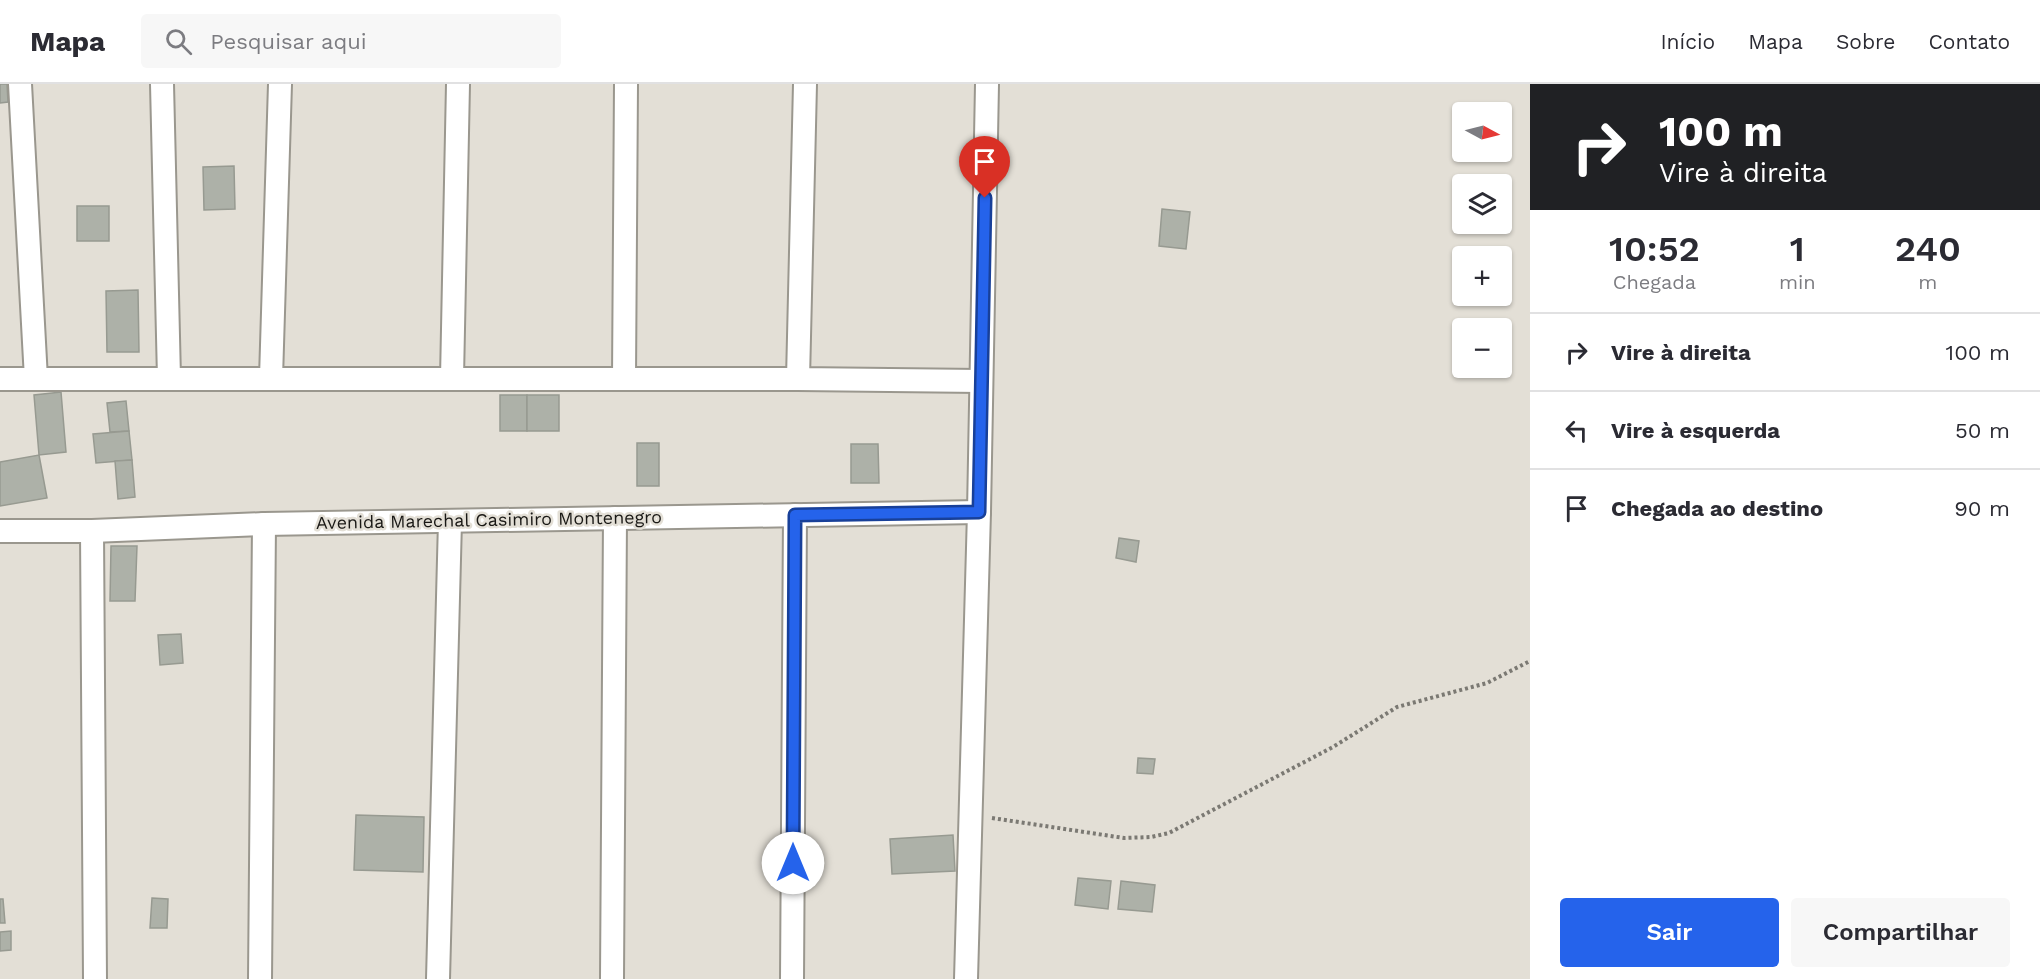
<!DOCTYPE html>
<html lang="pt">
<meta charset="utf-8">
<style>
body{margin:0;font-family:"Work Sans",sans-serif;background:#f7f7f7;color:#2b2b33;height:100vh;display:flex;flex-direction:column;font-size:22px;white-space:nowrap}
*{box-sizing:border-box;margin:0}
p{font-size:20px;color:#7c7c81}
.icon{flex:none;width:33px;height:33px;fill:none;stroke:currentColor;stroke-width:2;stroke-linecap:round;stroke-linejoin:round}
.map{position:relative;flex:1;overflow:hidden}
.details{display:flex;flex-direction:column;background:#fff;width:510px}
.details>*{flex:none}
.banner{background:#202124;color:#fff;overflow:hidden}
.needle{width:39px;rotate:97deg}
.tools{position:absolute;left:1452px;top:18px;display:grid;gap:12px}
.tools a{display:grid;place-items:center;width:60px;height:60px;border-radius:6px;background:#fff;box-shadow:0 2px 4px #0004;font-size:30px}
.pin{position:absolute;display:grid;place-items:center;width:51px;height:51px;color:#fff;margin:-62px -26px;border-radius:50% 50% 50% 0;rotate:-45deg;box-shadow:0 0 6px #0007}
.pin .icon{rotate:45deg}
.me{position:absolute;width:66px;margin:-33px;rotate:0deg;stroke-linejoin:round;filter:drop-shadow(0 0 4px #0008)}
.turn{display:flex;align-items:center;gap:21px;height:126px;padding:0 30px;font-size:27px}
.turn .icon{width:78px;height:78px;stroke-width:2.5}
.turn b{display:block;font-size:42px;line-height:51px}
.eta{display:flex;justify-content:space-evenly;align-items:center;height:102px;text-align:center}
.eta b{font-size:36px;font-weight:600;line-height:42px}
.button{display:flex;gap:12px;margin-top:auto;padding:12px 30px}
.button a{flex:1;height:69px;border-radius:6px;background:#2563eb;color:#fff;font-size:24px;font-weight:600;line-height:69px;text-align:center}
.button a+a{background:#f7f7f7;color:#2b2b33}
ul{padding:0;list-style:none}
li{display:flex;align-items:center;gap:18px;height:78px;padding:0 30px;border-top:2px solid #e1e1e2}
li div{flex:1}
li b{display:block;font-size:22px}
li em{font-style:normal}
header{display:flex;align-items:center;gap:36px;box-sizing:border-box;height:84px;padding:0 30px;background:#fff;border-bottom:2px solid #e1e1e2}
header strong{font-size:28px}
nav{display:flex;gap:33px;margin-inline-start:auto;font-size:21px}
.search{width:420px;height:54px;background:#f7f7f7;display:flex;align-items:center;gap:15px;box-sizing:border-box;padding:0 21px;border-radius:6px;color:#7c7c81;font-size:22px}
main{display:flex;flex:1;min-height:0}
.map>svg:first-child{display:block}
.building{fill:#adb1a8;stroke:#979a91;stroke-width:1.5}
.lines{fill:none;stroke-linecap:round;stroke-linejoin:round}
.street-casing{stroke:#9a978e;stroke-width:26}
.path{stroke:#7b7973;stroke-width:4;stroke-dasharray:3 3;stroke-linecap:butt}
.street{stroke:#fff;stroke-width:22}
.route-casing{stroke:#184099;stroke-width:15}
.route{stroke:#2563eb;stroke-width:10}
.labels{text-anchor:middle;stroke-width:5;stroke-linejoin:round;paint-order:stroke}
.street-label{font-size:18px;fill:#191815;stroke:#e3dfd6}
</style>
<header>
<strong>Mapa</strong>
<div class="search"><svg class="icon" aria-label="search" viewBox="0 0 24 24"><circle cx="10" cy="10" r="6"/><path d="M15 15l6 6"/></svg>Pesquisar aqui</div>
<nav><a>Início</a><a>Mapa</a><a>Sobre</a><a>Contato</a></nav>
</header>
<main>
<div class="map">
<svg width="1530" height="895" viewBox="0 0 1530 895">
<rect width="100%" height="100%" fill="#e3dfd6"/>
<g class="building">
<path d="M0,0H7L8,18L0,19Z"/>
<path d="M234,82L235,125L204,126L203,83Z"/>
<rect x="77" y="122" width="32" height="35"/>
<path d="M1162,125L1190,128L1186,165L1159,162Z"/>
<path d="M138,206L139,268H107L106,207Z"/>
<path d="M61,308L66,368L39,371L34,311Z"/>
<rect x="500" y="311" width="27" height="36"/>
<rect x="527" y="311" width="32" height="36"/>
<path d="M126,317L129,347L110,348L107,319Z"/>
<path d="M129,347L132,376L96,379L93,350Z"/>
<rect x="637" y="359" width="22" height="43"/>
<path d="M851,360H878L879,399H851Z"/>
<path d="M39,371L47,414L0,422V378Z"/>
<path d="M132,376L135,413L118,415L115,377Z"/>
<path d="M1119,454L1139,457L1136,478L1116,474Z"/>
<path d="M111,462H137L135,517H110Z"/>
<path d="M181,550L183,579L160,581L158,551Z"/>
<path d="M1138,674L1155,675L1153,690L1137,689Z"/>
<path d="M356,731L424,733L423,788L354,786Z"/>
<path d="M953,751L955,787L892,790L890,755Z"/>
<path d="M1078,794L1111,797L1108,825L1075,821Z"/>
<path d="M1121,797L1155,801L1152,828L1118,825Z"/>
<path d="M152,814L168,815L167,844H150Z"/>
<path d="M0,815H3L5,839H0Z"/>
<path d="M11,847V866L0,867V848Z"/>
</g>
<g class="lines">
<defs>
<g id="street">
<path d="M20,0L36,295"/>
<path d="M162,0L169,294"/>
<path d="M805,0L798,295L981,297"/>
<path d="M271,294L280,0"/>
<path d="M452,294L458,0"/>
<path d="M624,294L626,0"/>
<path d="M0,295H798"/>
<path d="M0,447H92L264,440L979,428"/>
<path d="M92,447L95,895"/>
<path d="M260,895L264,440"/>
<path d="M438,895L450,437"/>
<path d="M612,895L615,434"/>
<path d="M792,895L795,431"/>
<path d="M966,895L979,428L987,0"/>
</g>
</defs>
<use href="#street" class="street-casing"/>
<path class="path" d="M992,734L1124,754L1151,753L1169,749L1333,663L1397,623L1487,599L1530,577"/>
<use href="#street" class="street"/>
</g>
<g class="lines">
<defs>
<path id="route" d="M793,779L795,431L979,428L985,114"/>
</defs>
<use href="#route" class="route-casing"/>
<use href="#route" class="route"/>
</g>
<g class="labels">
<g class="street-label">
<text transform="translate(489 436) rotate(-1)" y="6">Avenida Marechal Casimiro Montenegro</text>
</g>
</g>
</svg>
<div class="tools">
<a><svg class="needle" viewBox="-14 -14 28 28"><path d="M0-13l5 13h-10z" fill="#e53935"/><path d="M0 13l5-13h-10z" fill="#7c7c81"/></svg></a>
<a><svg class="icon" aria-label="layers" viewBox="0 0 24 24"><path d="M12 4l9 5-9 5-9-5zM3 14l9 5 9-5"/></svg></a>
<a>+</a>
<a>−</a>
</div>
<div class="pin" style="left:985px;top:114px;background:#d93025"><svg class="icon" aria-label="arrive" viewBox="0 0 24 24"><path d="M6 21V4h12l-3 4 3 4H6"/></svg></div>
<svg class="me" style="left:793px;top:779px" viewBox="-20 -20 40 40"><circle r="19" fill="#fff"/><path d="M0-13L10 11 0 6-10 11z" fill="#2563eb"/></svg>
</div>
<section class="details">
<div class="banner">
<div class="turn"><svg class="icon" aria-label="right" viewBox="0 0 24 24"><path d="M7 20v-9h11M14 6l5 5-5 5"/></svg><div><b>100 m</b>Vire à direita</div></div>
</div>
<div class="eta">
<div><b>10:52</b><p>Chegada</p></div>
<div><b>1</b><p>min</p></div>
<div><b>240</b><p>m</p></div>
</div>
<ul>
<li><svg class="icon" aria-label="right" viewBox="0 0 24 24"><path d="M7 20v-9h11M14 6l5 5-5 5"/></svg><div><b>Vire à direita</b></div><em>100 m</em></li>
<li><svg class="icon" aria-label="left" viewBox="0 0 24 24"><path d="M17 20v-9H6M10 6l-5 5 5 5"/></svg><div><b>Vire à esquerda</b></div><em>50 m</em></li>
<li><svg class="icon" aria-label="arrive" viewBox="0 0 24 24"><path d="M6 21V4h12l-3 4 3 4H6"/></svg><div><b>Chegada ao destino</b></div><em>90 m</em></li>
</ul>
<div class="button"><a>Sair</a><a>Compartilhar</a></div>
</section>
</main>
